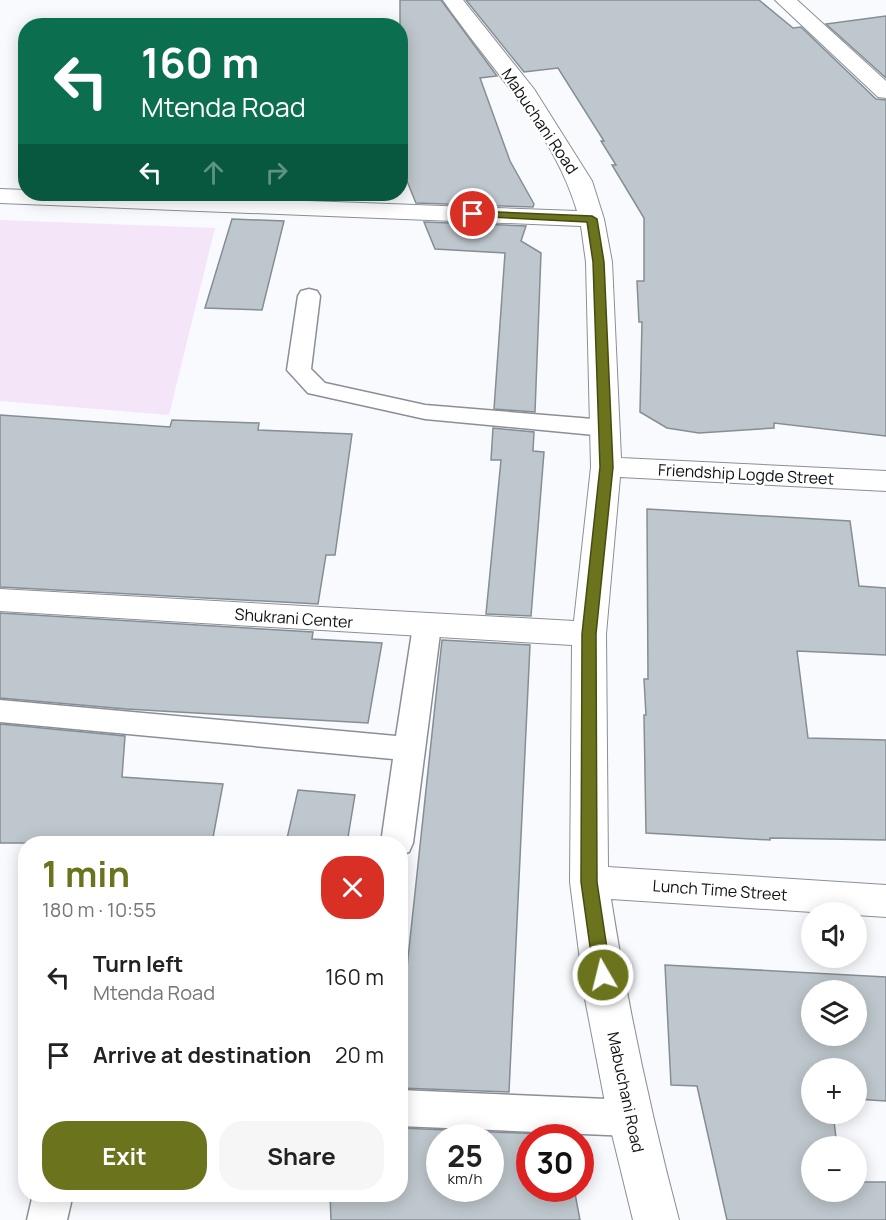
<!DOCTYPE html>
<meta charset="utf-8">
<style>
body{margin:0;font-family:Manrope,sans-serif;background:#f6f6f6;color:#222;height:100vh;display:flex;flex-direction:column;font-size:22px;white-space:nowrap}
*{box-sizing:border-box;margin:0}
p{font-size:20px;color:#767676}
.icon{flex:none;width:33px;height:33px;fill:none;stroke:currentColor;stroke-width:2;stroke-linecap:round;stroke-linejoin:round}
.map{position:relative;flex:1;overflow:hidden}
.drawer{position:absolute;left:18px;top:836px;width:390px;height:366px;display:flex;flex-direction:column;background:#fff;border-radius:24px;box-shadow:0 3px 15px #0003}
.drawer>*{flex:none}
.top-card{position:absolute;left:18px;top:18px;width:390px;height:183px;border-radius:24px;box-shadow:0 3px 15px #0003;background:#0b6e4f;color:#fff;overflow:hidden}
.tools{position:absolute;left:801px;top:902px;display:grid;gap:12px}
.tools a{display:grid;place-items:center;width:66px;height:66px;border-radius:50%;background:#fff;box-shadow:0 3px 15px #0003;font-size:30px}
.speed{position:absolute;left:426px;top:1124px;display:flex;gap:12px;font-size:30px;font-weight:700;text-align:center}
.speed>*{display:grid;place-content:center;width:78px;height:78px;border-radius:50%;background:#fff;box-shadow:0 3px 15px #0003;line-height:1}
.speed small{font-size:15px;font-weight:400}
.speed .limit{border:9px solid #d22;background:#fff;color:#111}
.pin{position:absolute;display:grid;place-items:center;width:51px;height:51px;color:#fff;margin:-26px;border:3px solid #fff;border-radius:50%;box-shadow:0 2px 6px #0007}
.me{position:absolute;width:66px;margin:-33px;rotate:352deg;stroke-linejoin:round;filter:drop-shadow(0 0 4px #0008)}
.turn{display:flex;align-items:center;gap:21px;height:126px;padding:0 24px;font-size:27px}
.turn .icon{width:78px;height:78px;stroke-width:2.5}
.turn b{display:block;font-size:42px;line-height:51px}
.lanes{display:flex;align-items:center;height:57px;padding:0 24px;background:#0003;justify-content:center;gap:30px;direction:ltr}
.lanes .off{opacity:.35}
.round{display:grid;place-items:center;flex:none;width:63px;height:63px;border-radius:24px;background:#f6f6f6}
.summary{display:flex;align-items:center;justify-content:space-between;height:102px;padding:0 24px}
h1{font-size:36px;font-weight:700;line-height:45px;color:#6b741c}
.action{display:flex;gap:12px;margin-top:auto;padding:12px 24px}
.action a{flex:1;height:69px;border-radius:24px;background:#6b741c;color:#fff;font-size:24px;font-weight:700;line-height:69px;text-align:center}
.action a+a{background:#f6f6f6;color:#222}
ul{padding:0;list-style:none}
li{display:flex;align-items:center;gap:18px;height:78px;padding:0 24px}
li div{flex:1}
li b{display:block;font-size:22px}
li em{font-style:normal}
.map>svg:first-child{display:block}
.green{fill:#f4e5f9}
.building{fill:#bec7cd;stroke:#858e93;stroke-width:1.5;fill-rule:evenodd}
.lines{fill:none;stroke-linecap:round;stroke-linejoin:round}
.lane-casing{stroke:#8a8f97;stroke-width:3}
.street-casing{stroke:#8a8f97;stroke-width:2}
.lane{fill:#fff;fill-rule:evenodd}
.street{fill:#fff;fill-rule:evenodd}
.route{fill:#6b741c;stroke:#464b12;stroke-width:1.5}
.labels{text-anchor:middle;stroke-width:4.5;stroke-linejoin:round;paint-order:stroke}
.street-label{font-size:16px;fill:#0d0f12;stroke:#fff}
</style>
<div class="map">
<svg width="886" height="1220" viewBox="0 0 886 1220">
<rect width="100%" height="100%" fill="#f8fafe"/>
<path class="green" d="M0,220L215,228L169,415L0,401Z"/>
<g class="building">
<path d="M400,0H441L497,76L480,78L510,161L534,204L533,207L416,203L400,164Z"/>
<path d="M466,0H759L793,28L801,27L876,99L886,100V436L774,423V428L699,433L667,428L640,412L642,322H639L637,281H644V218L612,165H616L601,141H604L558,68L524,72Z"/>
<path d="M886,16V78L826,24Z"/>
<path d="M232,219L284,221L262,310L205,308Z"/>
<path d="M424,222L526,226L521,241L541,253L535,412L494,409L505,253L435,249Z"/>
<path d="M0,415L170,427L172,420L259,423L258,430L352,434L335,555H326L318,604L0,587Z"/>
<path d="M493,428L534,432L533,451L544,452L531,616L486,614L501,460H491Z"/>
<path d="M647,509L850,521L859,586L886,588V655L797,651L808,738L886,740V840L770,838V840L646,833L644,715H646L644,679H648Z"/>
<path d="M0,613L313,632L312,639L382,643L368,723L126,709L0,698Z"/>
<path d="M442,640L530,645L509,1092L400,1088V1033Z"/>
<path d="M0,724L125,736L122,777L223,784L212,843H0Z"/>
<path d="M298,790L355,795L347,843H286Z"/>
<path d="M665,965L886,977V1101L856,1099V1068H812V1113H833L837,1146H812V1191H856V1182H886V1220H727L697,1086L671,1085ZM812,990H856V1035H812Z"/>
<path d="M400,1128L564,1135L530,1137V1188H574L580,1220H331L330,1194H400ZM440,1137H490V1188H440Z"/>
</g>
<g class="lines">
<defs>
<g id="lane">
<path d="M309,289L317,291L320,296L311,369L325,383L425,405L605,420L614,423L618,428L614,433L605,436L425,419L308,393L287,370L298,296L301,291Z"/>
<path d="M427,616L437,619L441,626L413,843L409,852L400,855V843H381L393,759L0,722V700L396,736L413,626L417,619Z"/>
<path d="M400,1090L630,1100L643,1105L649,1118L643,1131L630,1136L400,1126Z"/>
<path d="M33,1194H73L67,1220H27Z"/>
</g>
<g id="street">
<path d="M443,0H463L534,89L592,181L604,219L612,262L621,458L886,471V491L620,477L606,634L608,867L886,885V917L856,915V912H812L611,899C628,1008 651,1114 679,1220H633L608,1118L585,999L570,882L572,645L0,611V589L574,621L591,467L586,262L581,226L0,203V189L26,190V194H121L577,211C553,130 490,68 443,0Z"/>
<path d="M775,0H797L886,81V98L878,97Z"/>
</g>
</defs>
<use href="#lane" class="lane-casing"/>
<use href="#street" class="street-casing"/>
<use href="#lane" class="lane"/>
<use href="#street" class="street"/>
</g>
<path class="route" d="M473,211L592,216L597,219L604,262L613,467L596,634L597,882L611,975L609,981L603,983L597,981L594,975L581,882L582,634L600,467L593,262L587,222L470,216L468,214Z"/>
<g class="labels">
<g class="street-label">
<text transform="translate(540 121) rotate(56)" y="6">Mabuchani Road</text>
<text transform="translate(746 474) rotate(3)" y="6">Friendship Logde Street</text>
<text transform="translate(294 618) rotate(4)" y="6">Shukrani Center</text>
<text transform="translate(720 890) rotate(4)" y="6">Lunch Time Street</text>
<text transform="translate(626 1092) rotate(78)" y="6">Mabuchani Road</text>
</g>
</g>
</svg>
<div class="tools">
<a><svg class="icon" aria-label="sound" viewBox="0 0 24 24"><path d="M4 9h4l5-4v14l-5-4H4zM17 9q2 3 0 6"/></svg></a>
<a><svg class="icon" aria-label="layers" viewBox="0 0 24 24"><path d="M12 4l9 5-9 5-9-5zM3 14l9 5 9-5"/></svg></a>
<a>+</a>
<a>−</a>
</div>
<div class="speed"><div>25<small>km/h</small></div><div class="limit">30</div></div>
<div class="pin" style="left:473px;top:214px;background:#d93025"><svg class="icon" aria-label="arrive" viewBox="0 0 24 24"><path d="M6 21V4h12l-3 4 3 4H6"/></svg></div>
<svg class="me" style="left:603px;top:975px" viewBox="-20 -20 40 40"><circle r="17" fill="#6b741c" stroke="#fff" stroke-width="3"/><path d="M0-11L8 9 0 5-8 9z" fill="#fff"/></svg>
<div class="top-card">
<div class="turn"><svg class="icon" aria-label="left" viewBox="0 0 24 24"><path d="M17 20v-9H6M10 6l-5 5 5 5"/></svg><div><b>160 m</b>Mtenda Road</div></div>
<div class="lanes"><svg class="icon" aria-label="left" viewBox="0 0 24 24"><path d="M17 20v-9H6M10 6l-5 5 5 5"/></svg><svg class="icon off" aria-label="ahead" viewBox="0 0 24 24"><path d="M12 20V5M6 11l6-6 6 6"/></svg><svg class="icon off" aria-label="right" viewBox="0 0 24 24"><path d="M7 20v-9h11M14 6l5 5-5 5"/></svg></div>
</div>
<section class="drawer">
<div class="summary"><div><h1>1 min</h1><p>180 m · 10:55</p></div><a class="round" style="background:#d93025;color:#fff"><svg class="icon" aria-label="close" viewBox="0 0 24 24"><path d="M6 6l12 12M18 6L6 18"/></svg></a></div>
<ul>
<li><svg class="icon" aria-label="left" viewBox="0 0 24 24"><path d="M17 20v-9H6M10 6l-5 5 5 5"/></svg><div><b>Turn left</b><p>Mtenda Road</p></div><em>160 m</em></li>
<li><svg class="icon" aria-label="arrive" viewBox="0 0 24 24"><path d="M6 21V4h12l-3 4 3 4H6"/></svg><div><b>Arrive at destination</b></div><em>20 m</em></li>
</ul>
<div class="action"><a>Exit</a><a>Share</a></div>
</section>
</div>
